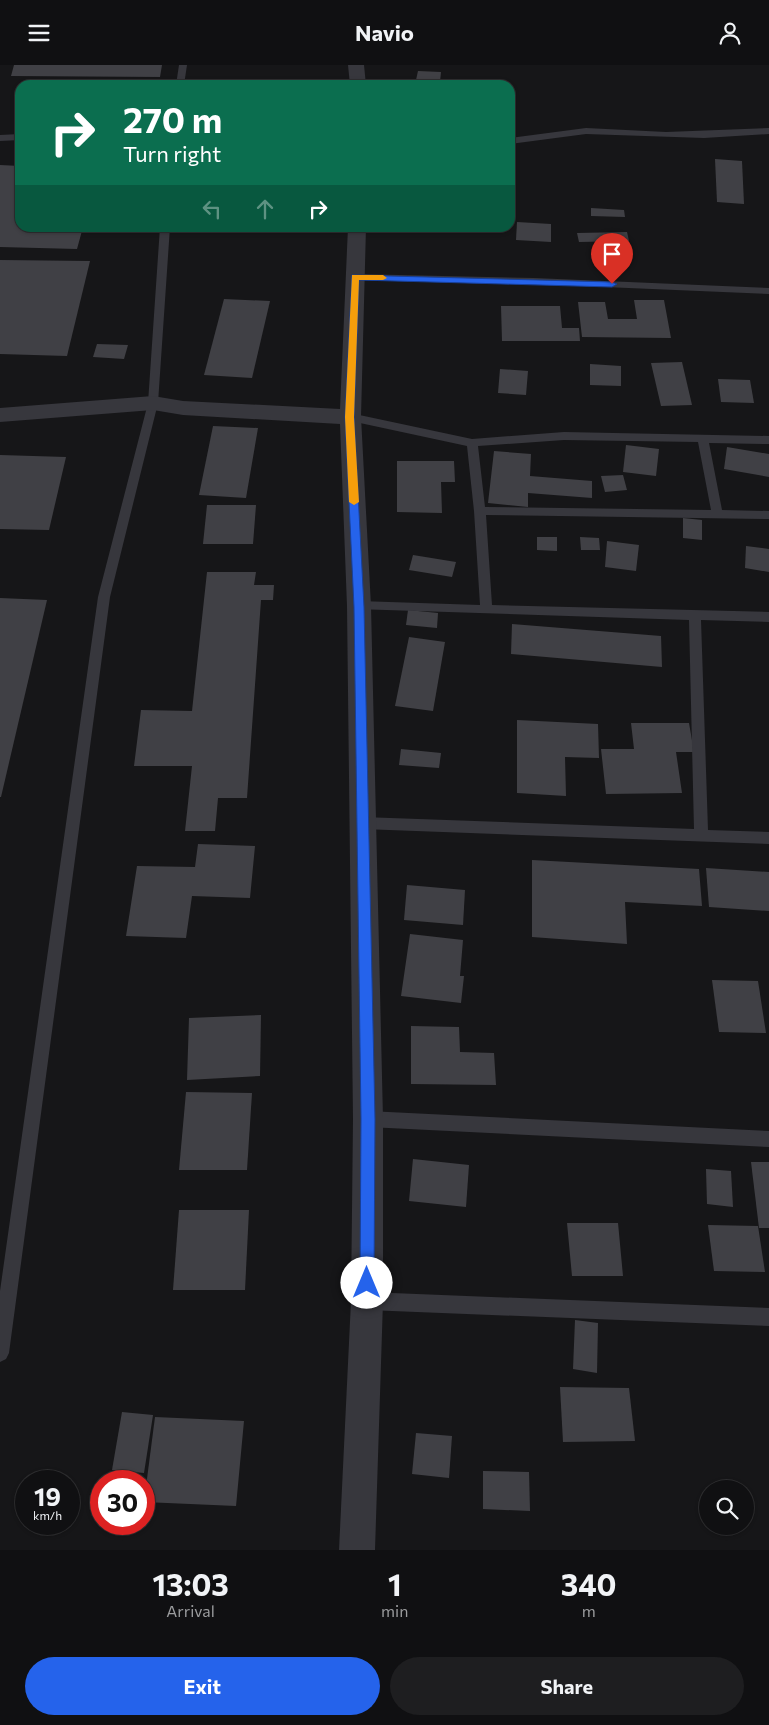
<!DOCTYPE html>
<style>
body{margin:0;font-family:Commissioner,sans-serif;background:#1e1e20;color:#f1f3f6;height:100vh;display:flex;flex-direction:column;font-size:19px;white-space:nowrap}
*{box-sizing:border-box;margin:0}
p{font-size:16px;color:#9c9d9f}
.icon{flex:none;width:28px;height:28px;fill:none;stroke:currentColor;stroke-width:2;stroke-linecap:round;stroke-linejoin:round}
.map{position:relative;height:1485px;overflow:hidden}
.drawer{display:flex;flex-direction:column;background:#101012;flex:1}
.drawer>*{flex:none}
.top-card{position:absolute;left:15px;top:15px;width:500px;height:152px;border-radius:15px;box-shadow:0 1px 4px #0004,0 0 0 1px #303032;background:#0b6e4f;color:#fff;overflow:hidden}
.tools{position:absolute;left:699px;top:1415px;display:grid;gap:10px}
.tools a{display:grid;place-items:center;width:55px;height:55px;border-radius:50%;background:#101012;box-shadow:0 1px 4px #0004,0 0 0 1px #303032;font-size:25px}
.speed{position:absolute;left:15px;top:1405px;display:flex;gap:10px;font-size:25px;font-weight:700;text-align:center}
.speed>*{display:grid;place-content:center;width:65px;height:65px;border-radius:50%;background:#101012;box-shadow:0 1px 4px #0004,0 0 0 1px #303032;line-height:1}
.speed small{font-size:12px;font-weight:400}
.speed .limit{border:8px solid #d22;background:#fff;color:#111}
.pin{position:absolute;display:grid;place-items:center;width:42px;height:42px;color:#fff;margin:-51px -21px;border-radius:50% 50% 50% 0;rotate:-45deg;box-shadow:0 0 5px #0007}
.pin .icon{rotate:45deg}
.me{position:absolute;width:55px;margin:-28px;rotate:0deg;stroke-linejoin:round;filter:drop-shadow(0 0 4px #0008)}
.turn{display:flex;align-items:center;gap:18px;height:105px;padding:0 25px;font-size:22px}
.turn .icon{width:65px;height:65px;stroke-width:2.5}
.turn b{display:block;font-size:35px;line-height:42px}
.lanes{display:flex;align-items:center;height:48px;padding:0 25px;background:#0003;justify-content:center;gap:25px;direction:ltr}
.lanes .off{opacity:.35}
.eta{display:flex;justify-content:space-evenly;align-items:center;height:85px;text-align:center}
.eta b{font-size:30px;font-weight:700;line-height:35px}
.action{display:flex;gap:10px;margin-top:auto;padding:10px 25px}
.action a{flex:1;height:58px;border-radius:30px;background:#2563eb;color:#fff;font-size:20px;font-weight:700;line-height:58px;text-align:center}
.action a+a{background:#1e1e20;color:#f1f3f6}
header{display:flex;justify-content:space-between;align-items:center;height:65px;padding:0 25px;background:#101012;font-size:22px;font-weight:700}
.map>svg:first-child{display:block}
.building{fill:#404045}
.lines{fill:none;stroke-linecap:round;stroke-linejoin:round}
.lane{fill:#37373d;fill-rule:evenodd}
.street{fill:#37373d;fill-rule:evenodd}
.route{fill:#2563eb;stroke:#184099}
.slow{fill:#f59e0b}
</style>
<header><svg class="icon" aria-label="menu" viewBox="0 0 24 24"><path d="M4 6h16M4 12h16M4 18h16"/></svg>Navio<svg class="icon" aria-label="person" viewBox="0 0 24 24"><circle cx="12" cy="8" r="4"/><path d="M4 21q1-7 8-7t8 7"/></svg></header>
<div class="map">
<svg width="769" height="1485" viewBox="0 0 769 1485">
<rect width="100%" height="100%" fill="#161618"/>
<g class="building">
<path d="M14,0H162L160,12L11,11Z"/>
<path d="M418,6L441,7L440,17L416,15Z"/>
<path d="M715,94L742,96L744,139L717,137Z"/>
<path d="M0,100L20,101V162H83L77,184L0,182Z"/>
<path d="M591,143L624,145L625,152L591,151Z"/>
<path d="M517,157L551,159V177L516,175Z"/>
<path d="M627,167L629,176L579,177L577,168Z"/>
<path d="M0,195L90,196L67,291L0,289Z"/>
<path d="M224,234L270,236L252,313L204,310Z"/>
<path d="M634,235H664L671,273L582,272L578,237H605L608,254H637Z"/>
<path d="M501,241H560L562,263H579L580,276H502Z"/>
<path d="M97,279L128,280L124,294L93,292Z"/>
<path d="M682,297L692,340L661,341L651,298Z"/>
<path d="M590,299L621,301V321L590,320Z"/>
<path d="M500,304L528,306L526,330L498,328Z"/>
<path d="M718,314L750,315L754,338L721,337Z"/>
<path d="M213,361L258,363L246,433L199,430Z"/>
<path d="M626,380L659,384L656,411L623,407Z"/>
<path d="M727,382L769,389V412L724,404Z"/>
<path d="M494,386L531,389L530,411L592,416V433L528,428V442L488,438Z"/>
<path d="M0,390L66,392L49,465L0,464Z"/>
<path d="M397,396H454L455,417H441L442,448L397,447Z"/>
<path d="M623,410L627,425L605,427L601,411Z"/>
<path d="M207,440H256L253,479H203Z"/>
<path d="M683,453L702,455V475L683,473Z"/>
<path d="M537,472H557V486L537,485Z"/>
<path d="M580,472L599,473L600,485H581Z"/>
<path d="M607,476L639,480L636,506L605,502Z"/>
<path d="M746,481L769,484V507L745,503Z"/>
<path d="M413,490L456,497L452,512L409,505Z"/>
<path d="M207,507H256L254,520H274L273,535H261L247,733H218L215,766H185L192,701H134L141,645L192,646Z"/>
<path d="M0,533L47,535L1,732H0Z"/>
<path d="M408,545L438,548L437,563L406,560Z"/>
<path d="M512,559L661,571L662,602L511,589Z"/>
<path d="M409,572L445,577L433,646L395,641Z"/>
<path d="M517,655L598,659L599,693L565,692L566,731L517,728Z"/>
<path d="M631,658H689L694,687H676L682,728L606,729L601,684H634Z"/>
<path d="M401,684L441,688L439,703L399,700Z"/>
<path d="M198,779L255,781L250,833L192,831L186,873L126,871L137,801L195,802Z"/>
<path d="M532,795L699,804L702,841L625,837L627,879L532,872Z"/>
<path d="M706,803L769,807V846L709,842Z"/>
<path d="M407,820L465,825L463,860L404,855Z"/>
<path d="M410,869L463,875L460,911H464L461,938L401,931Z"/>
<path d="M712,915L758,916L766,968L719,967Z"/>
<path d="M261,950L260,1011L187,1015L189,953Z"/>
<path d="M411,961L459,962L460,987L494,988L496,1020L411,1019Z"/>
<path d="M186,1027L252,1028L247,1105H179Z"/>
<path d="M413,1094L469,1100L466,1142L409,1136Z"/>
<path d="M751,1097H769V1163H759Z"/>
<path d="M706,1104L731,1106L733,1142L707,1139Z"/>
<path d="M179,1145H249L245,1225H173Z"/>
<path d="M567,1158H618L623,1211H572Z"/>
<path d="M708,1160L758,1161L765,1207L714,1206Z"/>
<path d="M575,1255L598,1258L597,1308L573,1304Z"/>
<path d="M560,1322L629,1323L635,1376L563,1377Z"/>
<path d="M122,1347L153,1350L144,1408L112,1405Z"/>
<path d="M155,1352L244,1356L236,1441L144,1437Z"/>
<path d="M416,1368L452,1371L449,1413L412,1409Z"/>
<path d="M483,1406L529,1407L530,1446L483,1444Z"/>
</g>
<g class="lines">
<g class="lane">
<path d="M179,0H187L184,20H176Z"/>
<path d="M586,63L666,67L769,63V69L704,73L586,69L510,79V73Z"/>
<path d="M20,69V75L0,76V70Z"/>
<path d="M160,162H170L158,338L110,532L9,1288L6,1294L0,1297V1226L98,532L148,338Z"/>
<path d="M355,209L534,213L769,223V229L534,219L351,214L350,212Z"/>
<path d="M350,348L472,374L564,367L769,371V379L709,378L722,445L769,446V454L486,450L492,540L769,547V557L701,555L708,765L769,767V779L362,764L357,762L355,758L357,754L362,752L694,764L689,555L355,544L353,541L355,538L359,536L480,540L474,446L467,381L346,355L344,352ZM564,375L698,377L711,445L485,442L478,381Z"/>
<path d="M368,1046L769,1066V1082L368,1062L362,1059L360,1054L362,1049Z"/>
<path d="M367,1227L769,1243V1261L367,1245L361,1242L358,1236L361,1230Z"/>
</g>
<g class="street">
<path d="M348,0H364L366,20H350Z"/>
<path d="M348,162H366L361,352L371,541L383,1054V1236L375,1485H339L351,1236L353,1054L347,541L340,359L183,350L153,345L0,357V343L153,331L183,336L340,344Z"/>
</g>
</g>
<path class="route" d="M352,210L612,217L617,219L612,222L359,215L354,352L364,542L375,1054L374,1218L372,1223L367,1225L362,1223L360,1218L361,1054L354,542L345,352Z"/>
<path class="slow" d="M352,210H383L387,213L383,215H359L354,352L359,437L354,440L349,437L345,352Z"/>
</svg>
<div class="tools">
<a><svg class="icon" aria-label="search" viewBox="0 0 24 24"><circle cx="10" cy="10" r="6"/><path d="M15 15l6 6"/></svg></a>
</div>
<div class="speed"><div>19<small>km/h</small></div><div class="limit">30</div></div>
<div class="pin" style="left:612px;top:219px;background:#d93025"><svg class="icon" aria-label="arrive" viewBox="0 0 24 24"><path d="M6 21V4h12l-3 4 3 4H6"/></svg></div>
<svg class="me" style="left:367px;top:1218px" viewBox="-20 -20 40 40"><circle r="19" fill="#fff"/><path d="M0-13L10 11 0 6-10 11z" fill="#2563eb"/></svg>
<div class="top-card">
<div class="turn"><svg class="icon" aria-label="right" viewBox="0 0 24 24"><path d="M7 20v-9h11M14 6l5 5-5 5"/></svg><div><b>270 m</b>Turn right</div></div>
<div class="lanes"><svg class="icon off" aria-label="left" viewBox="0 0 24 24"><path d="M17 20v-9H6M10 6l-5 5 5 5"/></svg><svg class="icon off" aria-label="ahead" viewBox="0 0 24 24"><path d="M12 20V5M6 11l6-6 6 6"/></svg><svg class="icon" aria-label="right" viewBox="0 0 24 24"><path d="M7 20v-9h11M14 6l5 5-5 5"/></svg></div>
</div>
</div>
<section class="drawer">
<div class="eta">
<div><b>13:03</b><p>Arrival</p></div>
<div><b>1</b><p>min</p></div>
<div><b>340</b><p>m</p></div>
</div>
<div class="action"><a>Exit</a><a>Share</a></div>
</section>
